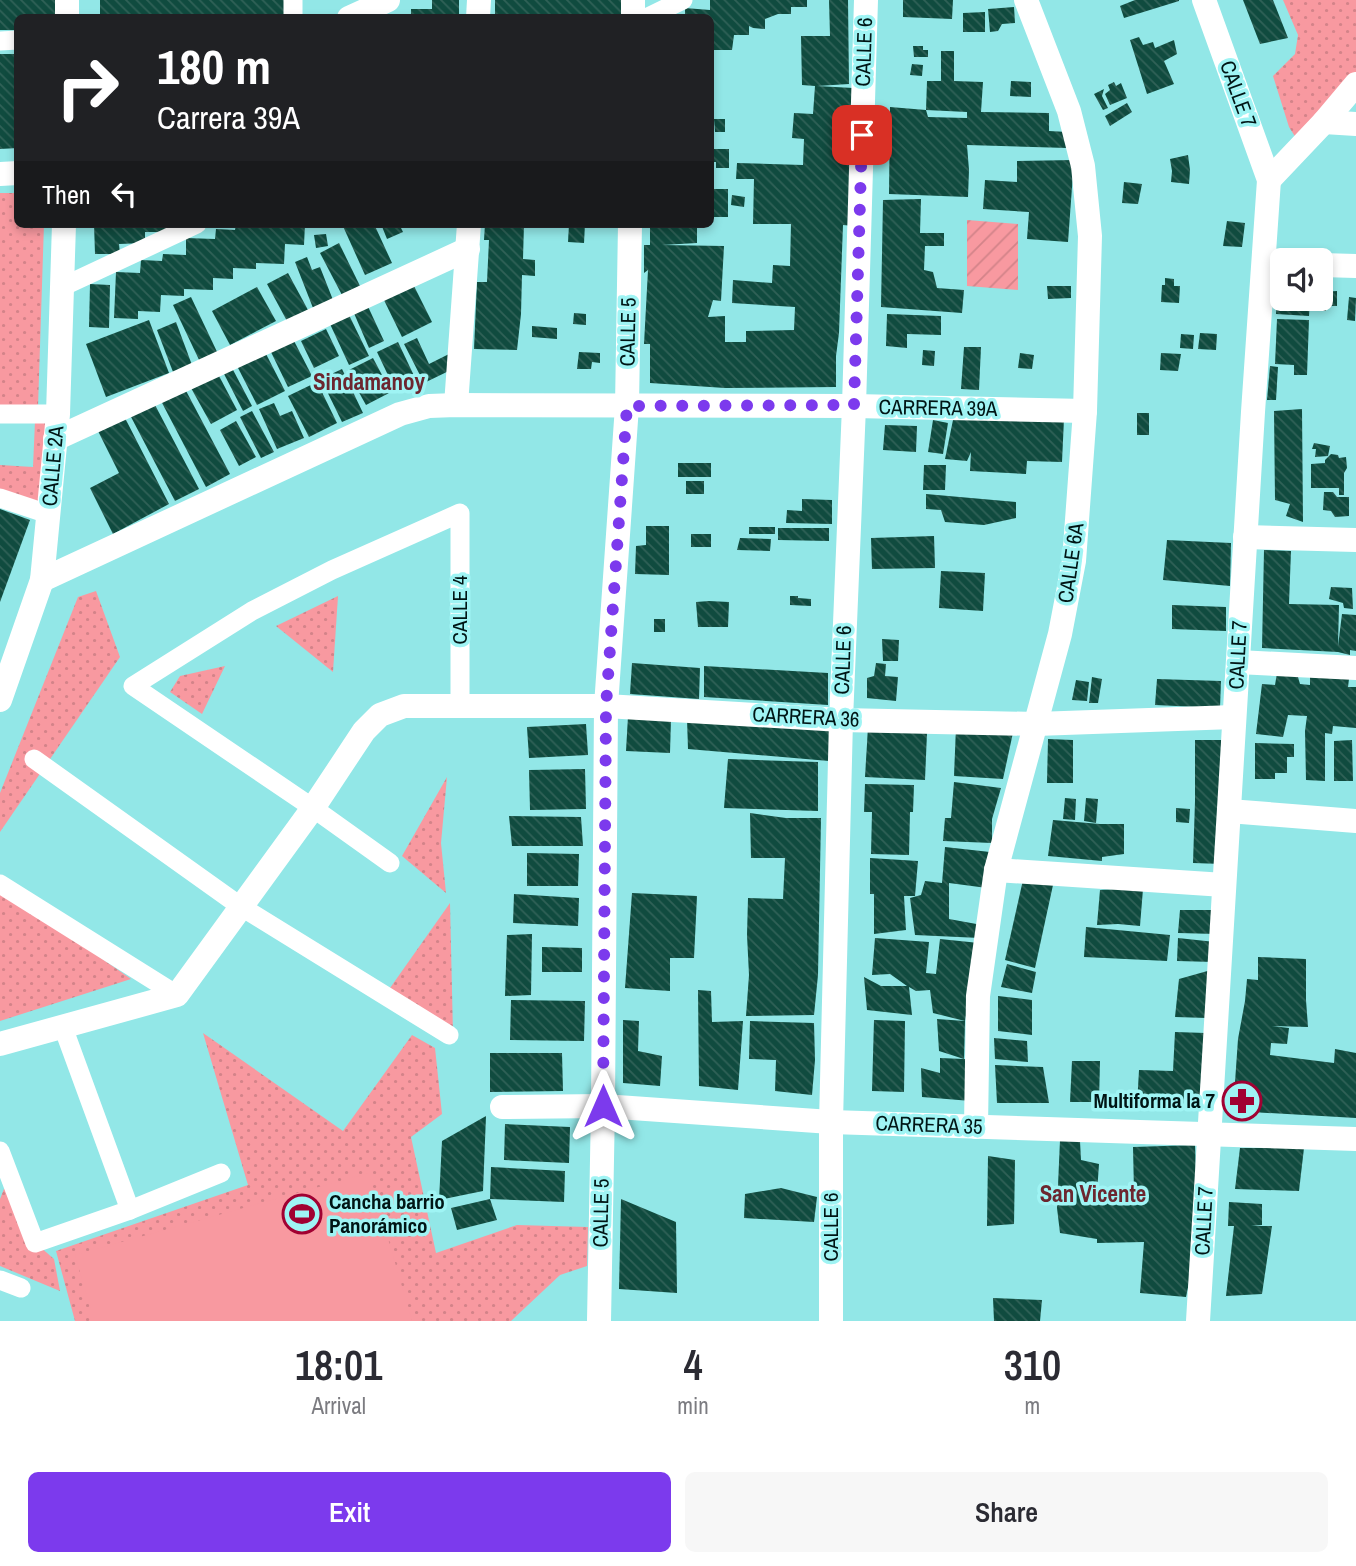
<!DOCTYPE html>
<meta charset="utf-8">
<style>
body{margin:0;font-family:"Archivo Narrow",sans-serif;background:#f7f7f7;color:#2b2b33;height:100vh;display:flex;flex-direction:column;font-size:26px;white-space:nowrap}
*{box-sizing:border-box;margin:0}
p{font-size:23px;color:#7c7c81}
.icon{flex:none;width:38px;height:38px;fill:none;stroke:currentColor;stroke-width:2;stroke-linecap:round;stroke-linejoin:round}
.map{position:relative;height:1321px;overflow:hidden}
.details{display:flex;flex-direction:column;background:#fff;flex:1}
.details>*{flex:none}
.hud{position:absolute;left:14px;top:14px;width:700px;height:214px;border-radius:10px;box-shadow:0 4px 10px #0003;background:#202124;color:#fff;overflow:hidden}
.buttons{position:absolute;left:1270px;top:248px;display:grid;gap:14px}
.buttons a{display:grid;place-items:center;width:63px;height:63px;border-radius:10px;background:#fff;box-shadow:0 4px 10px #0003;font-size:35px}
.pin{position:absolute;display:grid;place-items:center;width:60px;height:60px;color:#fff;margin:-30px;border-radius:14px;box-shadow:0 4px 10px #0006}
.me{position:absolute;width:77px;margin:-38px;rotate:0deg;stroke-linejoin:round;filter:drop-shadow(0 0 5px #0008)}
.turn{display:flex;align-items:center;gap:24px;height:147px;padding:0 28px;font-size:32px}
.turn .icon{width:91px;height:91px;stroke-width:2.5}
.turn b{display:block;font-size:49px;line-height:60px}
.then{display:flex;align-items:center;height:66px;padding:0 28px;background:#0003;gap:14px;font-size:26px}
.eta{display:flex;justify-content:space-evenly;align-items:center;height:119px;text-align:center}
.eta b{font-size:42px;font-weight:600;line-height:49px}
.cta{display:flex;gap:14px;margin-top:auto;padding:14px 28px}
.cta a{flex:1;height:80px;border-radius:10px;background:#7c3aed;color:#fff;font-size:28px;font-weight:600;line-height:80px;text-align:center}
.cta a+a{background:#f7f7f7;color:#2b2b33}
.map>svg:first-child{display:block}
.grass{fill:url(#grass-dots)}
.garden{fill:url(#garden-furrows)}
.pitch{fill:#f899a0}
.building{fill:url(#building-back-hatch)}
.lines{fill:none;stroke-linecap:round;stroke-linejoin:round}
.pedestrian{stroke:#fff;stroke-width:19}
.minor{stroke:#fff;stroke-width:24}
.route{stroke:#7c3aed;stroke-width:12;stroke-dasharray:0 21.6}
.labels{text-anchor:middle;stroke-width:7;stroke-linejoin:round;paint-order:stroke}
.street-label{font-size:21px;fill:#001515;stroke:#9ff4f4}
.poi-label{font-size:21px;font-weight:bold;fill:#001515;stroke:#9ff4f4;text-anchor:end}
.neighbourhood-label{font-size:23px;font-weight:bold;fill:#6c262f;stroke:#9ff4f4}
</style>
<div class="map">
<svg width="1356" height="1321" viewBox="0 0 1356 1321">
<defs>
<pattern id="grass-dots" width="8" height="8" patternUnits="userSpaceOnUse" patternTransform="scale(1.75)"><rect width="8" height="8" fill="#f899a0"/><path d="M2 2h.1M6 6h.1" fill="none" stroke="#d38389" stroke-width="1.8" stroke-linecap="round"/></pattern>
<pattern id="garden-furrows" width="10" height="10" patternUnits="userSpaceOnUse" patternTransform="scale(1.75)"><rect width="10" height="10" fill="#f899a0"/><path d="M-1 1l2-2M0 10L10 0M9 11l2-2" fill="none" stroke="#d38389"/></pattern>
<pattern id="building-back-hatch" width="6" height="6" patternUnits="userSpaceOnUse" patternTransform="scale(1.75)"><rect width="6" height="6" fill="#104b3f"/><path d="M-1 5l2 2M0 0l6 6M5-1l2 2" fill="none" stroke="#306157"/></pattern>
</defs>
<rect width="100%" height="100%" fill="#92e7e7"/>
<g class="grass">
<path d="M1283,0H1356V78L1301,146L1289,127L1273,76L1295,54L1298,35Z"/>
<path d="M0,193H17L18,224H44L38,407H0Z"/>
<path d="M50,417L44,507L0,493V465L33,467L35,421Z"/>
<path d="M96,591L120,657L0,832V793L78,597Z"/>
<path d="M338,596L333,672L276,626Z"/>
<path d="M225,666L202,714L170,692L180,676Z"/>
<path d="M447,777L441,843L446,893L402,856Z"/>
<path d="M0,894L25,905L131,979L0,1021Z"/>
<path d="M450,903L453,1034L390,988Z"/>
<path d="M203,1033L343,1131L412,1035L435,1048L442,1114L411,1137L436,1253L517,1225L588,1227L587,1266L560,1275L511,1321H75L56,1251L248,1185Z"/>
<path d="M11,1171L39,1246L54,1259L60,1291L0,1266V1199Z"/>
</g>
<path class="garden" d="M967,220L1018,224V290L967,286Z"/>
<path class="pitch" d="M369,1173L412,1321H94L75,1255Z"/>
<g class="building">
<path d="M0,0H61V18H18V30H0Z"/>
<rect x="100" y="0" width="193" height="18"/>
<path d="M432,0H459V18H411V9H432Z"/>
<path d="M495,0H624L625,18H495Z"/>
<path d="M710,0H807V7H791V14H778L765,19V29L753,28L749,26V35H734L732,50H710V18H685V8L710,10Z"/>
<path d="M829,0H848L849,84L817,86L853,88V226L843,225L839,333L836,356V387L725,388L650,383V344H644L648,270L644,273V245H650V224H697V243L662,245L724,246L721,301L713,300L708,317L725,316V342H746V331L794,330L795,307L732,303L733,280L772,283L773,265L790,266L791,224H753L754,179H736L737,163L803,165L804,139L792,138L794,113L813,114L815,86L802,85L801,36H830Z"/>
<path d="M903,0H953L952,19L903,17Z"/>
<path d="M1135,0H1179V1L1124,18L1120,6Z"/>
<path d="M1243,0H1273L1288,38L1260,44Z"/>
<path d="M1014,7L1015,23L1002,24L998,31L990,32L988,9Z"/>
<path d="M985,12V32H963V13Z"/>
<path d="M1139,37L1143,45L1153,42L1155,48L1174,40L1177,54L1164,61L1174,84L1147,94L1130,40Z"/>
<path d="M913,46H923V50H928V57H914Z"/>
<path d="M941,51H954V81L983,82L981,112L1049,113V131L1068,132L1067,148L967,145L969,170L968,197L889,194L890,107L926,110L928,117L967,118V112L926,110L927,81H941Z"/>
<path d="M0,54H18V148L0,149Z"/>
<path d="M912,64L923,65L922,76L910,75Z"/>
<path d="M1011,81L1031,82V97L1010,96Z"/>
<path d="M1114,82L1116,86L1121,83L1127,98L1110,105L1105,94L1110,90L1108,85Z"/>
<path d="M1104,89L1102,96L1108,108L1103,110L1094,94Z"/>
<path d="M1127,103L1132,112L1110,126L1105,116Z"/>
<path d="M714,119H725V132H715Z"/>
<path d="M714,149H729V168H716V162H710V158H714Z"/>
<path d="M1188,155L1190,170L1189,184L1171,182L1172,171L1170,159Z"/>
<path d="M1074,160L1068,242L1027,239L1029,212L983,209L985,180L1017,182V161Z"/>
<path d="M1124,182L1142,184L1138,204L1122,203Z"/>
<rect x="710" y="189" width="18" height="28"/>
<path d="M732,195L745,197L744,207L731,205Z"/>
<path d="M921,199L920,233H944V246H925L924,270L933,272L937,288L964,290L962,313L881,307L883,200Z"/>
<path d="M1227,221L1245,223L1242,247L1223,246Z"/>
<path d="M94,224H169V232H145V243L119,244L120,254H95Z"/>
<path d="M236,224H305L304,245L285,244L284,264L256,263V269L233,268V279L213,278V290L184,289V296L161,295L160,312L138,311V319L114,318L116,272L140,273L141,260L162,261L163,254L186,255V238L215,239L216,229L235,230Z"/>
<path d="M342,224H374L392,263L365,275Z"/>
<path d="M381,224H399L403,232L387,239Z"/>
<path d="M485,224H524L523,259L535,260V276L522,275L521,314L517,350L474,349L477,282H487L489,240H484Z"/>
<path d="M569,224H585L584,243L568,242Z"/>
<path d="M326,234L328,246L316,248L314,235Z"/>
<path d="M339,243L360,286L342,295L320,253Z"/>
<path d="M307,257L312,270L320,267L333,300L313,308L295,262Z"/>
<path d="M1278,268H1283V299H1310L1309,316L1276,314Z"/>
<path d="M288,273L308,310L287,321L267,284Z"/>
<path d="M1165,278L1174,279V286H1180L1179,303L1161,302L1162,285H1165Z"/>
<path d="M412,282L432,322L402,337L382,296Z"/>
<path d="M90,284L110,285L109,328L89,327Z"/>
<path d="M1047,286H1071V298L1048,299Z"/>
<path d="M257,287L276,321L230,345L212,311Z"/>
<path d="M1337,291V306H1325L1326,311H1318L1319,305H1312V299H1321V292Z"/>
<path d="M191,297L219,356L201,364L173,305Z"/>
<path d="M1349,297L1356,298L1355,321L1347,320Z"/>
<path d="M364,298L384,341L369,348L350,304Z"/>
<path d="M574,313L586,314V325L573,324Z"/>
<path d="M887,314L941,316V335L907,334V348L886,346Z"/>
<path d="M349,315L369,356L349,365L330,324Z"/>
<path d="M1277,319L1309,320L1307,375H1294V365L1275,364Z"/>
<path d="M149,320L169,373L106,397L86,344Z"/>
<path d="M176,322L192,365L173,372L157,330Z"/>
<path d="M532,326L557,328V339L532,337Z"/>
<path d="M326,329L339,356L314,368L301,341Z"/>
<path d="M1200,333L1217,334L1216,350L1198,349Z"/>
<path d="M1181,334L1194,335L1193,349L1180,348Z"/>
<path d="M292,337L312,376L288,387L269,348Z"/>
<path d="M417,338L429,364L449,354L455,368L424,383L404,344Z"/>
<path d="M398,342L417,382L396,392L377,352Z"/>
<path d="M964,347H981L979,390L961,389Z"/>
<path d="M264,350L285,391L257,405L236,364Z"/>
<path d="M923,350L935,351L934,366L922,365Z"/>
<path d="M579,352L600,353V363L592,362L591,369H577Z"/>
<path d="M1020,353L1034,355L1032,369L1018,368Z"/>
<path d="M1161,353L1181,354L1178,371L1160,370Z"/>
<path d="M373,358L391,392L366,405L347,371Z"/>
<path d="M231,366L252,406L243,411L222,370Z"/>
<path d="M1270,366L1278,367L1276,400H1267Z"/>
<path d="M342,369L363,413L342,422L321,379Z"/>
<path d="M218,374L237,410L211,424L191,388Z"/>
<path d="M317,382L337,423L309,437L288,396Z"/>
<path d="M184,387L230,474L206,487L160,399Z"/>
<path d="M154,403L199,489L175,501L130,415Z"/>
<path d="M274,403L280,416L292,411L304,438L277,449L259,409Z"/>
<path d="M1302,409L1303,522L1286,516L1290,504L1275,500L1274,411Z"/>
<path d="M252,411L274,452L261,458L240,417Z"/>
<rect x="1137" y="413" width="12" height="22"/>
<path d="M125,418L169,504L113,534L90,488L119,473L98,431Z"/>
<path d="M1064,419L1062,462L1027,461L1026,474L970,471L971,452L967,461L945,459L953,420Z"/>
<path d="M933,420L948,423L943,454L928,452Z"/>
<path d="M236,421L256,457L239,466L220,430Z"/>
<path d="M885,425L917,426L916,452L883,450Z"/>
<path d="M1314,443L1330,446L1328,456L1315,457L1316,449H1312Z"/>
<path d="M1331,454L1338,455L1339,458L1346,457L1347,468L1344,473V495H1339V488H1311V464L1325,463V460Z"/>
<rect x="678" y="463" width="33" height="14"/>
<path d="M924,465H946L945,490H923Z"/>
<rect x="686" y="481" width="18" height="13"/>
<path d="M1324,492H1333L1337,497H1349V516L1335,517L1331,511L1323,510Z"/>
<path d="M926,494L1016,502V518L984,525L945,522L941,510L926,509Z"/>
<path d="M802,499L832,500V524L786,523L787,510L802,511Z"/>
<path d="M0,509L30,520L0,602Z"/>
<path d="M646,526H669V575L635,574L636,546L646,545Z"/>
<rect x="749" y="527" width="26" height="7"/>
<path d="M778,528H829V541L778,540Z"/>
<rect x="691" y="534" width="20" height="13"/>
<path d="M934,536L935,568L872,569L871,538Z"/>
<path d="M740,538L771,539L770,551L737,550Z"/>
<path d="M1167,540L1231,543L1230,586L1163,580Z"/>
<path d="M1264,550L1291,551L1289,604L1339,605L1338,646L1342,614L1356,615V651L1350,650V655L1338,652L1262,648Z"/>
<path d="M941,571L985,573L983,611L939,608Z"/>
<path d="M1331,587L1352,588L1353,609L1344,608L1343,603L1329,599Z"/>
<path d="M790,596H798V598L811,599V606L790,605Z"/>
<path d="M709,601L729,602L728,627H698L696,602Z"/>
<path d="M1172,605L1226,607V631L1172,629Z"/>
<rect x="654" y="619" width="11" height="13"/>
<path d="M882,639L899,640L898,661H883Z"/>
<path d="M632,663L700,668L699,699L630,694Z"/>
<path d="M876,663L886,664L885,676L898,677L896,701L867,698V678L874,676Z"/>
<path d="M704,666L828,673V705L704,697Z"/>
<path d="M1277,673L1298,677L1300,684L1310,685V677L1349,679L1348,687H1356V728L1333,726L1332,734L1325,733V781L1306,780L1305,731L1307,716L1288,715L1283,737L1256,734L1262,684L1275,685Z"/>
<path d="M1092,677L1102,679L1098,703H1089Z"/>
<path d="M1157,679L1221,681L1220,708L1155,705Z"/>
<path d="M1076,680L1089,682L1087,701L1072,700Z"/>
<path d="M628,716L671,719L670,753L626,751Z"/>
<path d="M687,719L830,729L829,761L688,749Z"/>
<path d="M586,724L588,755L529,758L527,727Z"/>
<path d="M868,727L927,733L925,780L865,777Z"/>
<path d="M956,727L1014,728L1003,779L954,776Z"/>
<path d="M1048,739L1073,740V783H1047Z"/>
<path d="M1195,740H1221L1222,864L1193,863L1195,801Z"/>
<path d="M1352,740L1353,781H1334V741Z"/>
<path d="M1255,743L1294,744V757H1287V773H1275V779H1255Z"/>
<path d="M728,759L818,762V811L724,808Z"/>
<path d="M585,769L586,809L530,810L529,770Z"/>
<path d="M954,782L1001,788L992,819V843L943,841L945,818H951Z"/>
<path d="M865,784L914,785L913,812H910L909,855L871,854L872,812H864Z"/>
<path d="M1065,798L1076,799L1075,820L1063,819Z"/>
<path d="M1086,798L1098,799L1096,823L1084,821Z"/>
<path d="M1176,808L1190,809L1189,823L1176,822Z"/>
<path d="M750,813L786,818H821L818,975L814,1015L746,1016L749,975L747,935L748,898L783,899L785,858H751Z"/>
<path d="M509,816L581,817L583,846H512Z"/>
<path d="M1053,820L1100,824H1124V854L1102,857V861L1048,856Z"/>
<path d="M945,847L990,852L987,888L949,883V919L982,925L980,938L915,935L910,898L921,895L925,881L942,883Z"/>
<path d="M527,853L579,854L578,886H527Z"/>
<path d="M870,858L918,861L915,896H904L906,930L874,934V894H870Z"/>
<path d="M1023,880L1053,885L1035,968L1005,960Z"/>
<path d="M1117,889H1143L1140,926L1118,924L1097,925L1100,890Z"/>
<path d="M632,893L697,896L694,958H670V991L625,988Z"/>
<path d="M514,894L579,898L578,926L513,923Z"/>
<path d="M1180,910H1218L1216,934L1178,933Z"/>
<path d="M1086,927L1170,935L1167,961L1084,957Z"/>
<path d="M532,934L531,995L505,996L507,935Z"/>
<path d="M875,938L929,942L926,973L936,974L940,939L979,943L965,1021L933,1013L930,990L916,991L909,987L912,1015L867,1010L864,977L881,986H907L890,974L872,975Z"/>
<path d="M1178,938L1215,942L1214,962L1177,961Z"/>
<path d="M542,947L582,948V972H542Z"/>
<path d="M1258,957L1306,959V1000L1308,1027L1272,1026L1289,1028L1287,1044L1271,1043L1270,1055L1334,1063L1335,1049L1356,1053V1118L1233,1111L1238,1039L1245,1001L1247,979L1258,980Z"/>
<path d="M1007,964L1036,972L1032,993L1001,987Z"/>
<path d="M1211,970L1207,1018L1175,1017L1179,979Z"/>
<path d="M698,990L711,991L712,1022L743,1021L738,1090L699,1086Z"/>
<path d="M998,996L1032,1000V1035L998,1031Z"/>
<path d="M511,1000L585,1001L584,1041L510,1040Z"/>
<path d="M937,1019L965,1021L964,1059H968L971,1101L922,1097L921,1068L940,1073V1058L964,1059L939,1051Z"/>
<path d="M623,1020L639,1021L638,1051L662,1056L660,1086L623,1083Z"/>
<path d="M874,1020L905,1021L904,1092L872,1091Z"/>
<path d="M750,1021L814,1023L815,1060L812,1095L775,1091L776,1060L749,1059Z"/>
<path d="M1175,1032L1206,1033L1202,1107L1137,1105L1139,1070L1173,1071Z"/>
<path d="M994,1038L1027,1041L1028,1062L995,1059Z"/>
<path d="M490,1053H562L563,1091L490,1092Z"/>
<path d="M1072,1061H1100L1099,1102H1070Z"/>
<path d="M995,1065L1043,1067L1049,1103H997Z"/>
<path d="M486,1116L483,1191L439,1200L442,1141Z"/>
<path d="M505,1124L570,1127L569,1163L504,1160Z"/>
<path d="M1060,1140L1080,1141L1081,1160L1099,1164L1097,1193L1134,1192L1133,1147L1195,1145L1198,1240L1186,1297L1140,1293L1144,1242L1097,1243V1239L1060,1233L1057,1208Z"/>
<path d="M1240,1148H1304L1299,1191L1235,1189Z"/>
<path d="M988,1156L1015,1160L1014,1224L987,1226Z"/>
<path d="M491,1167L565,1171L564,1202L490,1199Z"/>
<path d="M781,1188L817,1197L814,1222L744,1218L745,1194Z"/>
<path d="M490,1199L497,1220L457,1230L451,1208Z"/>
<path d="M621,1199L676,1222L677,1293L619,1289Z"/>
<path d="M1229,1202L1262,1204V1225L1251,1226H1272L1262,1294L1226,1296L1234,1226H1228Z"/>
<path d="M993,1298L1042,1300L1040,1321H994Z"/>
</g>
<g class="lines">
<g class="pedestrian">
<path d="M293,18V0"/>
<path d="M646,18L683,0"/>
<path d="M0,41L18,40"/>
<path d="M62,287L197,224"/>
<path d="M0,414H58"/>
<path d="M0,498L48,514"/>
<path d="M34,759L240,906L449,1035"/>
<path d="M390,863L313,808L133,686L252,611L332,570L460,513V707"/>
<path d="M0,884L177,995"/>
<path d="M63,1027L130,1210"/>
<path d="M0,1151L35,1243L130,1210L221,1173"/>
<path d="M0,1280L21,1288"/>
</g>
<g class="minor">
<path d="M633,0V18"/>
<path d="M67,18V0"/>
<path d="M349,18L388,0"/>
<path d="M478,18L479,0"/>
<path d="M1324,122L1356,124"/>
<path d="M0,174L18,173"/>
<path d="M1269,180L1324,122L1356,84"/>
<path d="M1321,265L1356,266"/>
<path d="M456,405L469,224"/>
<path d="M55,439L468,249"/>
<path d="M1245,537L1356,540"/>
<path d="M42,580L400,414L429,406L456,405L854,406L1085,411"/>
<path d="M1238,662L1356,668"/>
<path d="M0,700L42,580L58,414L64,224"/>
<path d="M1229,811L1356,821"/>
<path d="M996,870L1224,885"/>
<path d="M0,1044L177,995L313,808L364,731L380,715L404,706H606L841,720L1036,724L1234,717"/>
<path d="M502,1107L603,1106L831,1122L1356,1139"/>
<path d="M976,1127L978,996L996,870L1060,634L1074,561L1085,411L1090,236L1083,166L1069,111L1026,0"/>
<path d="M599,1321L603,1106L606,706L627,406L630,224"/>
<path d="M831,1321V1122L841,720L854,406L866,0"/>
<path d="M1198,1321L1253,412L1269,180L1204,0"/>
</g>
</g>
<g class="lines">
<path class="route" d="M603,1106L606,706L627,406L854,405L862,135"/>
</g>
<defs>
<symbol id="pharmacy-ring" viewBox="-11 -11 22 22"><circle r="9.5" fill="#9ff4f4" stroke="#a10132" stroke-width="1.5"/><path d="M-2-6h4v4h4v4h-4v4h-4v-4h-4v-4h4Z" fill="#a10132"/></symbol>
<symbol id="stadium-ring" viewBox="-11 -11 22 22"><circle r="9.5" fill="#9ff4f4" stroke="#a10132" stroke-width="1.5"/><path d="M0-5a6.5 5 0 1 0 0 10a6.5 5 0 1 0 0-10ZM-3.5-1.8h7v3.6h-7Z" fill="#a10132"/></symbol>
</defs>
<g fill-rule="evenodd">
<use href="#pharmacy-ring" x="1220" y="1079" width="44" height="44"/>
<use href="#stadium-ring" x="280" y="1192" width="44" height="44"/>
</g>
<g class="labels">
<g class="street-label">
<text transform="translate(864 52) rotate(-88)" y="7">CALLE 6</text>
<text transform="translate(1238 94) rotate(70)" y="7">CALLE 7</text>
<text transform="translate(628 332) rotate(-89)" y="7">CALLE 5</text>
<text transform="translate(938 408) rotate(1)" y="7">CARRERA 39A</text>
<text transform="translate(53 466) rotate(-85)" y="7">CALLE 2A</text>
<text transform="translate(1071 563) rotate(-82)" y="7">CALLE 6A</text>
<text transform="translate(460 610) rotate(-90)" y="7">CALLE 4</text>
<text transform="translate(1238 655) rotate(-87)" y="7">CALLE 7</text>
<text transform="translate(843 660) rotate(-88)" y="7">CALLE 6</text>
<text transform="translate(806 717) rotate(3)" y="7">CARRERA 36</text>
<text transform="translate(929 1125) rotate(2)" y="7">CARRERA 35</text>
<text transform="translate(601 1213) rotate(-89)" y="7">CALLE 5</text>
<text transform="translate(1204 1221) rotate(-87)" y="7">CALLE 7</text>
<text transform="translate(831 1227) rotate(-90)" y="7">CALLE 6</text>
</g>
<g class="poi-label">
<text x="1215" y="1108">Multiforma la 7</text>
<text x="329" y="1209" text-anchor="start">Cancha barrio<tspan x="329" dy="24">Panorámico</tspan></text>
</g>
<g class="neighbourhood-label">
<text x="369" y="390">Sindamanoy</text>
<text x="1093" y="1202">San Vicente</text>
</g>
</g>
</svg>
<div class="buttons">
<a><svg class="icon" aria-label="sound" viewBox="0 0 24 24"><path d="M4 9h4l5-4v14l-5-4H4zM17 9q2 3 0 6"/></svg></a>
</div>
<div class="pin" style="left:862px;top:135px;background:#d93025"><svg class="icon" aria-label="arrive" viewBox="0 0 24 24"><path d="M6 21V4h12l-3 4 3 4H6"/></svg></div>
<svg class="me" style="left:603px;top:1106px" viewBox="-20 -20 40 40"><path d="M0-17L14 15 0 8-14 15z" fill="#7c3aed" stroke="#fff" stroke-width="4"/></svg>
<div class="hud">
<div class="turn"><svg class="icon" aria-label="right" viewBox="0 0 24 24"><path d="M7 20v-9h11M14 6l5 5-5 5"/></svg><div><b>180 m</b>Carrera 39A</div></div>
<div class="then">Then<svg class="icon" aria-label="left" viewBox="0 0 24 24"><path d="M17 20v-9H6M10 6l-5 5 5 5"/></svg></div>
</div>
</div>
<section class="details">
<div class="eta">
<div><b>18:01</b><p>Arrival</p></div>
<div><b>4</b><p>min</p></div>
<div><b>310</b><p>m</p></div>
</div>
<div class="cta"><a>Exit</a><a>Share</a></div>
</section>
